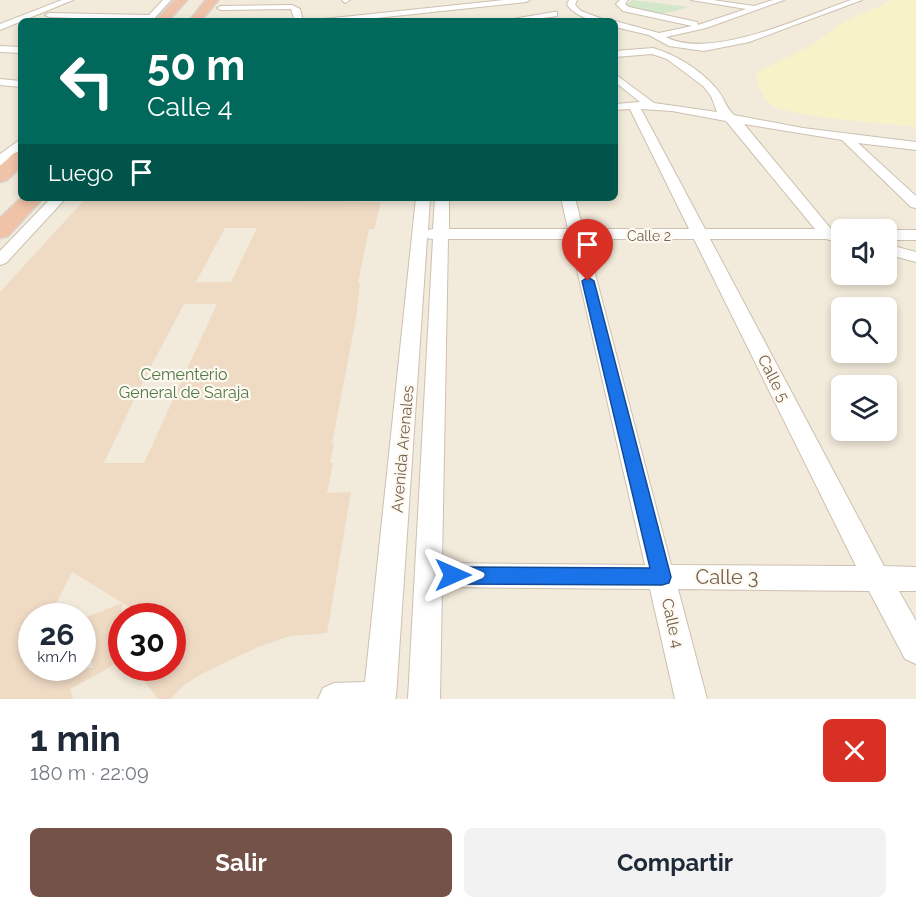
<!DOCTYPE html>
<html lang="es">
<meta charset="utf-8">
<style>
body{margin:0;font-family:Raleway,sans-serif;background:#f2f2f3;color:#1f2937;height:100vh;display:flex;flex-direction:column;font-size:22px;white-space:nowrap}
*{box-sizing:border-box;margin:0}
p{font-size:20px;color:#747a83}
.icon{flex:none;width:33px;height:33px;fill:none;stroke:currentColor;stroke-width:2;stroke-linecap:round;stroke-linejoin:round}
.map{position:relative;height:699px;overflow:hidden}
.panel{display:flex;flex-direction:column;background:#fff;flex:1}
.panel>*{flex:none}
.top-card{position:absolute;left:18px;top:18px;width:600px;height:183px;border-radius:9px;box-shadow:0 3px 9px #0003;background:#00695c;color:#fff;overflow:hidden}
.fabs{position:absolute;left:831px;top:219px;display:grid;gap:12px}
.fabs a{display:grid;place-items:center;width:66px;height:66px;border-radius:9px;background:#fff;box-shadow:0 3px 9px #0003;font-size:30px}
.speed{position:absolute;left:18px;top:603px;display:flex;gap:12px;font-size:30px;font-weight:700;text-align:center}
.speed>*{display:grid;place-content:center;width:78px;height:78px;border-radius:50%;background:#fff;box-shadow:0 3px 9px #0003;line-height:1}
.speed small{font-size:15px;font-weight:400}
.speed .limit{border:9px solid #d22;background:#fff;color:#111}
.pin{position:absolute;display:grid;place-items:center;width:51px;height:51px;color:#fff;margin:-62px -26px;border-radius:50% 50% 50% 0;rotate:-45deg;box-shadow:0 0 6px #0007}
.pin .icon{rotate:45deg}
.me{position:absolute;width:66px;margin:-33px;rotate:90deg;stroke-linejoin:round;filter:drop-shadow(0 0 4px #0008)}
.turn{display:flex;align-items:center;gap:21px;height:126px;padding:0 30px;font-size:27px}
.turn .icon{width:78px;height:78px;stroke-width:2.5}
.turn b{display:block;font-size:42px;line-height:51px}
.then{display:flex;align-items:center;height:57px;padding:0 30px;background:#0003;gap:12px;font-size:22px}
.round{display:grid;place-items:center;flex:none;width:63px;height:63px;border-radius:9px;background:#f2f2f3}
.overview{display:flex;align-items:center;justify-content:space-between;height:102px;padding:0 30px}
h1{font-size:36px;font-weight:700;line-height:45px}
.primary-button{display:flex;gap:12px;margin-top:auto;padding:12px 30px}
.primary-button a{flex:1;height:69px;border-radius:9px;background:#745247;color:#fff;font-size:24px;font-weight:700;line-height:69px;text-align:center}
.primary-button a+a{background:#f2f2f3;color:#1f2937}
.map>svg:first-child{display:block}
.residential{fill:#f2eada;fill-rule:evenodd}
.green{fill:#d3e8ca}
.sand{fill:#f8f2c8}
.building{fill:#efdac4;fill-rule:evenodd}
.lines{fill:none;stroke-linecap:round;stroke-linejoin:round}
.minor-casing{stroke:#cdc0b1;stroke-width:2}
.highway-casing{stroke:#d8d3ce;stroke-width:3}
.minor{fill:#fff;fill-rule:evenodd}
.highway{fill:#f0c2a7;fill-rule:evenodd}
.route{fill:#1a73e8;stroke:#114b97;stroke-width:1.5}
.labels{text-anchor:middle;stroke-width:4.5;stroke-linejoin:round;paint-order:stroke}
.far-street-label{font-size:14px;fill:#75614f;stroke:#fefaf1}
.park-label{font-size:16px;fill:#517948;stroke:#fefaf1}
.street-label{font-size:16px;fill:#75614f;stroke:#fefaf1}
.near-street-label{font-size:20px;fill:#75614f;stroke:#fefaf1}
</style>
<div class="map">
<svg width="916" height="699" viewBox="0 0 916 699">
<rect width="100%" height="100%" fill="#fbf7eb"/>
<path class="residential" d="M0,0H916V699H0ZM21,21H615V198H21ZM842,230H886V274H842ZM842,308H886V352H842ZM842,386H886V430H842ZM32,616H82V668H32ZM122,616H172V668H122Z"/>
<path class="green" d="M632,0L688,7C663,15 650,18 626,5Z"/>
<path class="sand" d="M893,0H916V127C889,123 784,118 769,103C762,96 757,83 756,73L815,43L838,25Z"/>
<path class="building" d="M86,198L381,202L374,229H369L358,283H360L356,318L332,444H334L330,463H333L327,493L351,492L327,633L290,636L258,647L203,673L184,685L170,699H158L135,668H172V616H144L72,572L50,616H32V668H93L84,618L122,603V656L109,668L70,689L73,699H0V292ZM225,228H257L231,282H196ZM184,304H217L144,463H104L140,387Z"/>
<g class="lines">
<defs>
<g id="minor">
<path d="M62,0H73L0,30V24Z"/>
<path d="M163,0H171L152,21L49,17L45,15L49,13L149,15Z"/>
<path d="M342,0H350L345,3Z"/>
<path d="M504,0H530L526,2L348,21H320L324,19Z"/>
<path d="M569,0H577L575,5L581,11L608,21C592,21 578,18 567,5Z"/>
<path d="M620,0H628L625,4L629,7L697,22L698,25L746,9L691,0H713L754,6L773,0H784L706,28L666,37C710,61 805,16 851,0H862L749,42L704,51L669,46L649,35L615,27V21L659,33L692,26L623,11L616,4Z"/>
<path d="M292,5L300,9L303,21H295L291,9L221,10L217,8L221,6Z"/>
<path d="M554,12H557V16L522,21H501Z"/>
<path d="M0,46L21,47V53L0,52Z"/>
<path d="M653,48C677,55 704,72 719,92C725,100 726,108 734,115L803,128L916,142V150L858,143L916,196V208L911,207L842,140L744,124L831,229L843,230L842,239L834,241L826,239H710L884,566L916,567V591H899L916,621V664L905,659L869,591L678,589L707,699H675L650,589L442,587L440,699H408L433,239L427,238L396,697L395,699H318L323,688L334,683L365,682L416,198H430L428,230L433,229L435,198H449V229H568L561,198H575L583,229H689L630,109L615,110V104L640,102L615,82V74L654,103L717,112L711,96L703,86L667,59L652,54L615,57V51ZM641,109L672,111L726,121L815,229H705ZM448,239H570L645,565L442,563ZM586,239H694L856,566L671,565Z"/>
<path d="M0,79L21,81V87L0,85Z"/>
<path d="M21,139V149L5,164L0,165V154Z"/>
<path d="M51,198H66L6,263L0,265V251Z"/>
<rect x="886" y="230" width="30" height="10"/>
<path d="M886,244L916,252V262L886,254Z"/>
</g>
<g id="highway">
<path d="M175,0H187L168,21H155Z"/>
<path d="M206,0H218L201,21H189Z"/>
<path d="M21,151V167L7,180L0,182V166L14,153Z"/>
<path d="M21,198H43L8,236L0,238V218Z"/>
</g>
</defs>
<use href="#minor" class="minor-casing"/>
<use href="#highway" class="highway-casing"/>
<use href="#minor" class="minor"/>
<use href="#highway" class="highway"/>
</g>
<path class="route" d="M588,277L594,281L671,577L669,583L662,585L453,584L446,581L443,575L446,569L453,567L650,568L582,281Z"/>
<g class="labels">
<g class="far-street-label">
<text x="649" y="241">Calle 2</text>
</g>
<g class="park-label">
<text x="184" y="380">Cementerio<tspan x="184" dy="18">General de Saraja</tspan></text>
</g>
<g class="street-label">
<text transform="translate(774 378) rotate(63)" y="6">Calle 5</text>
<text transform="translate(402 449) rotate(-85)" y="6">Avenida Arenales</text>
<text transform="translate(673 623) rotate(77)" y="6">Calle 4</text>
</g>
<g class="near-street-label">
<text x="727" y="584">Calle 3</text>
</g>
</g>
</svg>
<div class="fabs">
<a><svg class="icon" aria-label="sound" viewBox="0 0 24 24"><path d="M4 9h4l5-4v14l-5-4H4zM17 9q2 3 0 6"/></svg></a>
<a><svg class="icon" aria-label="search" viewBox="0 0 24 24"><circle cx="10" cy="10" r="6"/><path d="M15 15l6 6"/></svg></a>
<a><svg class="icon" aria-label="layers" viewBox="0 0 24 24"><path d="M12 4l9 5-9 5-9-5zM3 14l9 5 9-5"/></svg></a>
</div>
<div class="speed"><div>26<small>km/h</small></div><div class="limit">30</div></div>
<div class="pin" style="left:588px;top:281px;background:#d93025"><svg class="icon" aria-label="arrive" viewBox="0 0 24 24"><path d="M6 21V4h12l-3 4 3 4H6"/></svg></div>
<svg class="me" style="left:453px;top:575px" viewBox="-20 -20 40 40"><path d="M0-17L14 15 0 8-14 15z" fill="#1a73e8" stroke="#fff" stroke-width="4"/></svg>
<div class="top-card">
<div class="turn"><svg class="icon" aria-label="left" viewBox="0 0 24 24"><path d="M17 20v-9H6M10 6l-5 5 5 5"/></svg><div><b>50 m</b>Calle 4</div></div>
<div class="then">Luego<svg class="icon" aria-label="arrive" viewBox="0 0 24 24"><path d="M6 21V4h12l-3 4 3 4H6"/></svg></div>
</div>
</div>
<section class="panel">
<div class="overview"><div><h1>1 min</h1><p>180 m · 22:09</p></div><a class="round" style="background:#d93025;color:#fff"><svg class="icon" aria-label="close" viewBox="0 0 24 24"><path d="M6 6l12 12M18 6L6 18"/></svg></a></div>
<div class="primary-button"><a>Salir</a><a>Compartir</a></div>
</section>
